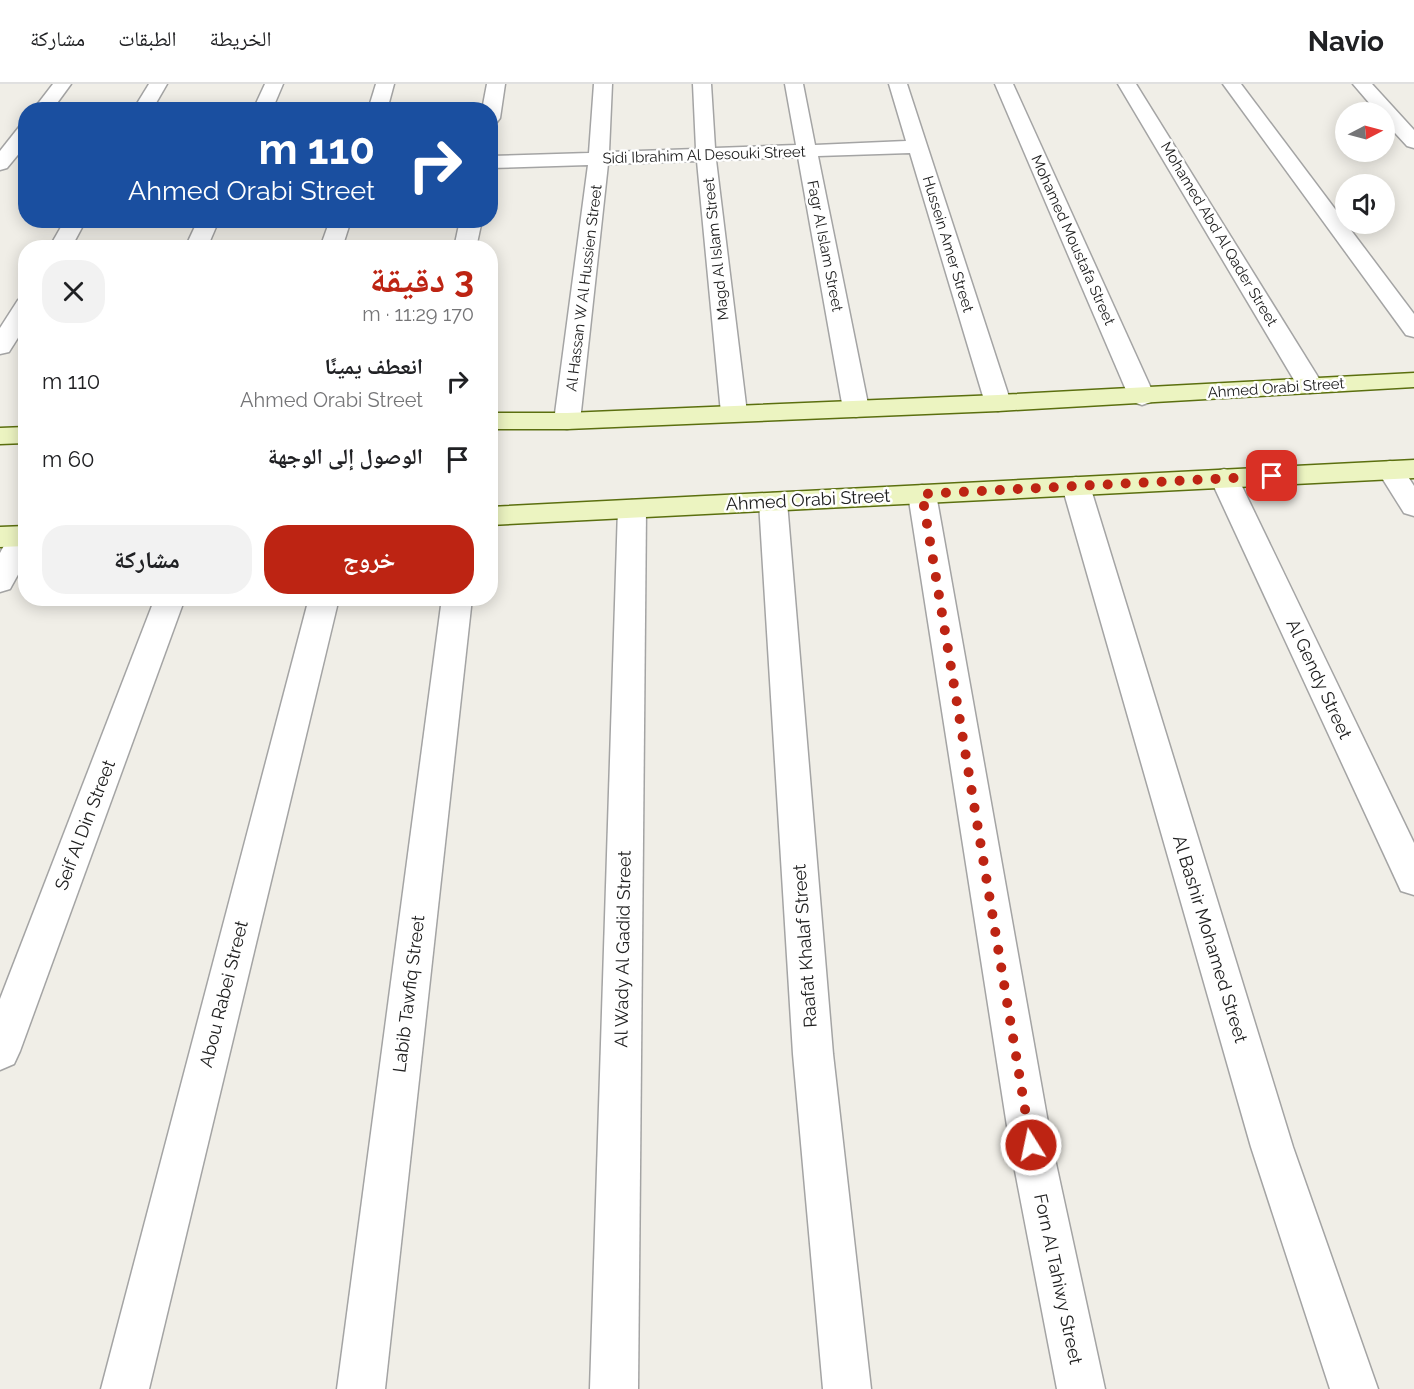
<!DOCTYPE html>
<html lang="ar">
<meta charset="utf-8">
<style>
body{margin:0;font-family:Raleway,"Noto Naskh Arabic",sans-serif;background:#f2f2f2;color:#202124;direction:rtl;height:100vh;display:flex;flex-direction:column;font-size:22px;white-space:nowrap}
*{box-sizing:border-box;margin:0}
p{font-size:20px;color:#757577}
.icon{flex:none;width:33px;height:33px;fill:none;stroke:currentColor;stroke-width:2;stroke-linecap:round;stroke-linejoin:round}
.map{position:relative;flex:1;overflow:hidden;direction:ltr}
.side{position:absolute;left:18px;top:156px;width:480px;height:366px;display:flex;flex-direction:column;background:#fff;border-radius:24px;box-shadow:0 3px 15px #0003;direction:rtl}
.side>*{flex:none}
.banner{position:absolute;left:18px;top:18px;width:480px;height:126px;border-radius:24px;box-shadow:0 3px 15px #0003;direction:rtl;background:#1a4fa0;color:#fff;overflow:hidden}
.needle{width:39px;rotate:84deg}
.fabs{position:absolute;left:1335px;top:18px;display:grid;gap:12px}
.fabs a{display:grid;place-items:center;width:60px;height:60px;border-radius:50%;background:#fff;box-shadow:0 3px 15px #0003;font-size:30px}
.pin{position:absolute;display:grid;place-items:center;width:51px;height:51px;color:#fff;margin:-26px;border-radius:12px;box-shadow:0 3px 9px #0006}
.me{position:absolute;width:66px;margin:-33px;rotate:350deg;stroke-linejoin:round;filter:drop-shadow(0 0 4px #0008)}
.turn{display:flex;align-items:center;gap:21px;height:126px;padding:0 24px;font-size:27px}
.turn .icon{width:78px;height:78px;stroke-width:2.5}
.turn b{display:block;font-size:42px;line-height:51px}
.round{display:grid;place-items:center;flex:none;width:63px;height:63px;border-radius:24px;background:#f2f2f2}
.summary{display:flex;align-items:center;justify-content:space-between;height:102px;padding:0 24px}
h1{font-size:36px;font-weight:700;line-height:45px;color:#bd2413}
.cta{display:flex;gap:12px;margin-top:auto;padding:12px 24px}
.cta a{flex:1;height:69px;border-radius:24px;background:#bd2413;color:#fff;font-size:24px;font-weight:700;line-height:69px;text-align:center}
.cta a+a{background:#f2f2f2;color:#202124}
ul{padding:0;list-style:none}
li{display:flex;align-items:center;gap:18px;height:78px;padding:0 24px}
li div{flex:1}
li b{display:block;font-size:22px}
li em{font-style:normal}
header{display:flex;align-items:center;gap:36px;box-sizing:border-box;height:84px;padding:0 30px;background:#fff;border-bottom:2px solid #e0e0e0}
header strong{font-size:28px}
nav{display:flex;gap:33px;margin-inline-start:auto;font-size:21px}
.map>svg:first-child{display:block}
.lines{fill:none;stroke-linecap:round;stroke-linejoin:round}
.street-casing{stroke:#a4a4a4;stroke-width:3}
.secondary-casing{stroke:#5b6f0f;stroke-width:3}
.street{fill:#fff;fill-rule:evenodd}
.secondary{fill:#ecf4c1;fill-rule:evenodd}
.route{stroke:#bd2413;stroke-width:10;stroke-dasharray:0 18}
.labels{text-anchor:middle;stroke-width:5;stroke-linejoin:round;paint-order:stroke}
.far-street-label{font-size:15px;fill:#202020;stroke:#fff}
.street-label{font-size:18px;fill:#202020;stroke:#fff}
</style>
<header>
<strong>Navio</strong>
<nav><a>الخريطة</a><a>الطبقات</a><a>مشاركة</a></nav>
</header>
<div class="map">
<svg width="1414" height="1305" viewBox="0 0 1414 1305">
<rect width="100%" height="100%" fill="#f0eee7"/>
<g class="lines">
<defs>
<g id="street">
<path d="M53,0H71L52,26H33Z"/>
<path d="M149,0H167L152,26H133Z"/>
<path d="M265,0H283L272,26H253Z"/>
<path d="M376,0H394L387,26H368Z"/>
<path d="M487,0H505L500,34L497,38L490,40V26H482Z"/>
<path d="M594,0H612L609,68L696,65L693,0H711L715,64L796,61L785,0H803L815,61L906,57L889,0H907L1011,319L1007,324L998,327L989,324L985,319L910,69L818,72L869,325L865,330L856,333L847,330L843,325L798,73L716,76L747,329L743,334L734,337L725,334L721,329L697,77L608,80L580,337L576,343L567,345L558,343L554,337L588,81L490,84V72L589,69Z"/>
<path d="M995,0H1013L1155,313L1151,318L1142,321L1133,318L1129,313Z"/>
<path d="M1118,0H1136L1323,301L1319,306L1310,309L1301,306L1297,301Z"/>
<path d="M1223,0H1241L1414,230V253L1406,251Z"/>
<path d="M1353,0H1372L1414,46V64L1407,62L1384,37V28H1377Z"/>
<path d="M26,41V61L7,84L0,86V67L19,43Z"/>
<path d="M65,136H86L71,164H49Z"/>
<path d="M198,136H219L207,164H185Z"/>
<path d="M330,136H351L342,164H320Z"/>
<path d="M460,136H482L476,164H454Z"/>
<path d="M26,214V241L9,268L0,270V244L18,216Z"/>
<path d="M1390,377L1400,380L1414,402V432L1404,429L1377,386L1380,380Z"/>
<path d="M1224,385L1234,388L1238,394L1414,759V811L1401,807L1210,394L1214,388Z"/>
<path d="M1076,393L1086,396L1090,402L1293,1063L1378,1305H1330L1251,1063L1062,402L1066,396Z"/>
<path d="M922,401L932,404L936,410L1052,1061L1105,1305H1057L1010,1061L908,410L912,404Z"/>
<path d="M773,409L783,412L787,418L833,970L871,1305H823L793,970L759,418L763,412Z"/>
<path d="M632,416L642,419L646,425L638,1305H590L618,425L622,419Z"/>
<path d="M23,442L26,443V476L10,505L0,508V469L13,445Z"/>
<path d="M155,514H185L20,967L14,980L0,986V915Z"/>
<path d="M309,514H339L149,1305H101Z"/>
<path d="M442,514H472L385,1305H337Z"/>
</g>
<g id="secondary">
<path d="M1414,289V303L998,327L567,345H490V329H567L998,311Z"/>
<path d="M26,343V359L0,360V344Z"/>
<path d="M1414,376V394L490,441V423Z"/>
<path d="M26,442V462L0,463V443Z"/>
</g>
</defs>
<use href="#street" class="street-casing"/>
<use href="#secondary" class="secondary-casing"/>
<use href="#street" class="street"/>
<use href="#secondary" class="secondary"/>
</g>
<g class="lines">
<path class="route" d="M1031,1061L922,410L1272,392"/>
</g>
<g class="labels">
<g class="far-street-label">
<text transform="translate(704 71) rotate(-2)" y="5">Sidi Ibrahim Al Desouki Street</text>
<text transform="translate(1219 150) rotate(59)" y="5">Mohamed Abd Al Qader Street</text>
<text transform="translate(1073 156) rotate(66)" y="5">Mohamed Moustafa Street</text>
<text transform="translate(948 160) rotate(73)" y="5">Hussein Amer Street</text>
<text transform="translate(825 162) rotate(79)" y="5">Fagr Al Islam Street</text>
<text transform="translate(716 165) rotate(-96)" y="5">Magd Al Islam Street</text>
<text transform="translate(584 204) rotate(-83)" y="5">Al Hassan W Al Hussien Street</text>
<text transform="translate(1276 304) rotate(-4)" y="5">Ahmed Orabi Street</text>
</g>
<g class="street-label">
<text transform="translate(808 416) rotate(-3)" y="6">Ahmed Orabi Street</text>
<text transform="translate(1319 595) rotate(65)" y="6">Al Gendy Street</text>
<text transform="translate(85 741) rotate(-69)" y="6">Seif Al Din Street</text>
<text transform="translate(1210 855) rotate(73)" y="6">Al Bashir Mohamed Street</text>
<text transform="translate(805 862) rotate(-94)" y="6">Raafat Khalaf Street</text>
<text transform="translate(623 865) rotate(-89)" y="6">Al Wady Al Gadid Street</text>
<text transform="translate(224 910) rotate(-76)" y="6">Abou Rabei Street</text>
<text transform="translate(409 910) rotate(-83)" y="6">Labib Tawfiq Street</text>
<text transform="translate(1058 1195) rotate(78)" y="6">Forn Al Tahiwy Street</text>
</g>
</g>
</svg>
<div class="fabs">
<a><svg class="needle" viewBox="-14 -14 28 28"><path d="M0-13l5 13h-10z" fill="#e53935"/><path d="M0 13l5-13h-10z" fill="#757577"/></svg></a>
<a><svg class="icon" aria-label="sound" viewBox="0 0 24 24"><path d="M4 9h4l5-4v14l-5-4H4zM17 9q2 3 0 6"/></svg></a>
</div>
<div class="pin" style="left:1272px;top:392px;background:#d93025"><svg class="icon" aria-label="arrive" viewBox="0 0 24 24"><path d="M6 21V4h12l-3 4 3 4H6"/></svg></div>
<svg class="me" style="left:1031px;top:1061px" viewBox="-20 -20 40 40"><circle r="17" fill="#bd2413" stroke="#fff" stroke-width="3"/><path d="M0-11L8 9 0 5-8 9z" fill="#fff"/></svg>
<div class="banner">
<div class="turn"><svg class="icon" aria-label="right" viewBox="0 0 24 24"><path d="M7 20v-9h11M14 6l5 5-5 5"/></svg><div><b>110 m</b>Ahmed Orabi Street</div></div>
</div>
<section class="side">
<div class="summary"><div><h1>3 دقيقة</h1><p>170 m · 11:29</p></div><a class="round"><svg class="icon" aria-label="close" viewBox="0 0 24 24"><path d="M6 6l12 12M18 6L6 18"/></svg></a></div>
<ul>
<li><svg class="icon" aria-label="right" viewBox="0 0 24 24"><path d="M7 20v-9h11M14 6l5 5-5 5"/></svg><div><b>انعطف يمينًا</b><p>Ahmed Orabi Street</p></div><em>110 m</em></li>
<li><svg class="icon" aria-label="arrive" viewBox="0 0 24 24"><path d="M6 21V4h12l-3 4 3 4H6"/></svg><div><b>الوصول إلى الوجهة</b></div><em>60 m</em></li>
</ul>
<div class="cta"><a>خروج</a><a>مشاركة</a></div>
</section>
</div>
